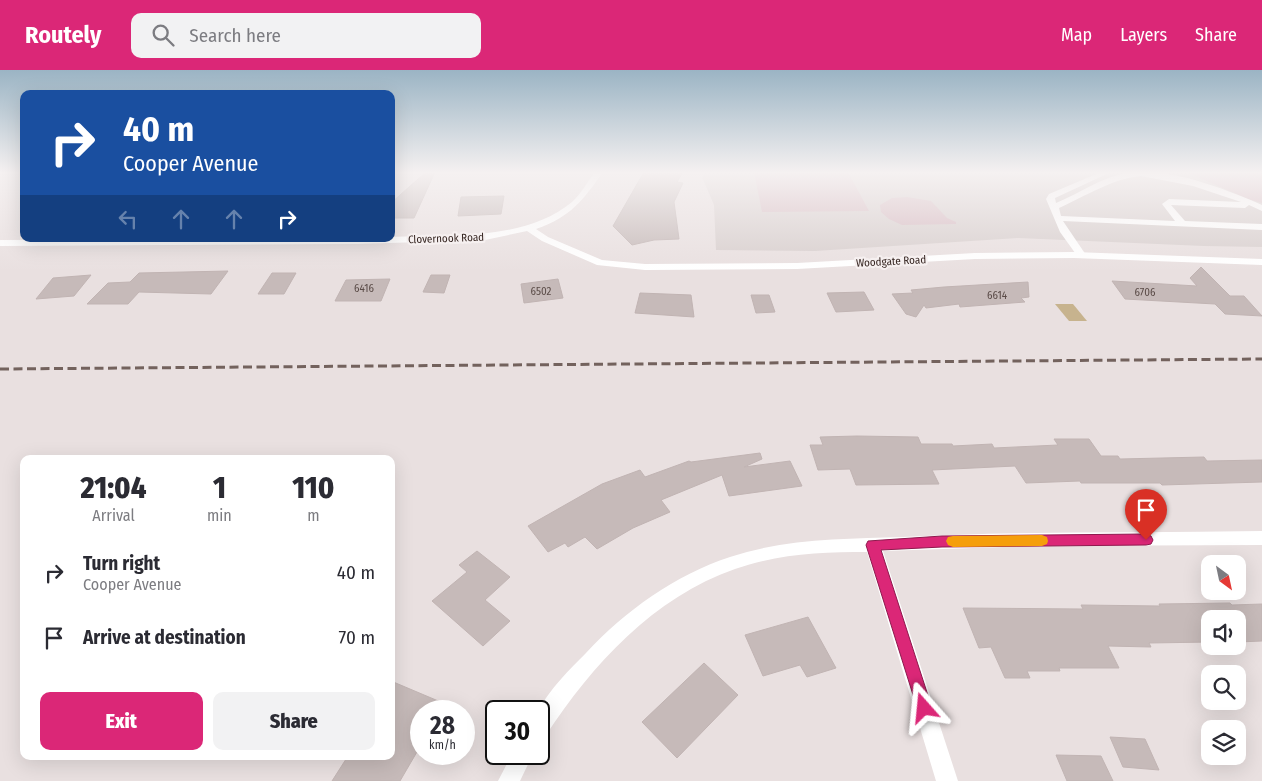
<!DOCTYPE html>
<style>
body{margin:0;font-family:"Fira Sans Condensed",sans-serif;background:#f2f2f3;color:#2b2b33;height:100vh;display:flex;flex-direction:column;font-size:19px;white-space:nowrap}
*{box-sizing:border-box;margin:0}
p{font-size:16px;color:#7c7c81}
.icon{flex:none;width:28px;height:28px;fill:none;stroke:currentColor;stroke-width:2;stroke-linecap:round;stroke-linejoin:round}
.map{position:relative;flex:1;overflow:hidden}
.details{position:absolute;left:20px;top:385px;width:375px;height:305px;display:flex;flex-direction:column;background:#fff;border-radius:10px;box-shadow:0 5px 20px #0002}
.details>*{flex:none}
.hud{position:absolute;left:20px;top:20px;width:375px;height:152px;border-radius:10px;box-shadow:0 5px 20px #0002;background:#1a4fa0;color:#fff;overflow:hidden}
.needle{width:32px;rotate:147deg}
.fabs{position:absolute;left:1201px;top:485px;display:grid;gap:10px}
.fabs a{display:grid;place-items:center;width:45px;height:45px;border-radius:10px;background:#fff;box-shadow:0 5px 20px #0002;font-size:25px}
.speed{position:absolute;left:410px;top:630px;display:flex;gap:10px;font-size:25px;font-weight:700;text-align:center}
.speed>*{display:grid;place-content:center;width:65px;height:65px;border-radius:50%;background:#fff;box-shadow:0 5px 20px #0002;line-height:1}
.speed small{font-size:12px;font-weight:400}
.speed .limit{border:2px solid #111;border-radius:8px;background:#fff;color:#111}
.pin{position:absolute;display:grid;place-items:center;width:42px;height:42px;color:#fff;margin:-51px -21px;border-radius:50% 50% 50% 0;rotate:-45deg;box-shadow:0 0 5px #0007}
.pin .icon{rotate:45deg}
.me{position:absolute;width:55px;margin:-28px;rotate:342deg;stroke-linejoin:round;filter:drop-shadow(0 0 4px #0008)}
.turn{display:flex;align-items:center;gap:18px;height:105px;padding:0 20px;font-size:22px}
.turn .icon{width:65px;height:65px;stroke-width:2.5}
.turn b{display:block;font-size:35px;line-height:42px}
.lanes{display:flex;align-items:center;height:48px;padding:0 20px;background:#0003;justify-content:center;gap:25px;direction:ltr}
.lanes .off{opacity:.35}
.eta{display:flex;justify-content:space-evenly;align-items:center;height:85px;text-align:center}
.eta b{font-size:30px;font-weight:800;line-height:35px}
.action{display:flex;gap:10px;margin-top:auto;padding:10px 20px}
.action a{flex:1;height:58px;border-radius:10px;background:#db2777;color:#fff;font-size:20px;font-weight:800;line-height:58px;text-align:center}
.action a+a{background:#f2f2f3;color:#2b2b33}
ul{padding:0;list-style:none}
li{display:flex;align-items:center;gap:15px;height:65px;padding:0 20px}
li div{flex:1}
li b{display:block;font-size:19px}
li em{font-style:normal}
header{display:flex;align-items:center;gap:30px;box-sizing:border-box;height:70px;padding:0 25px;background:#db2777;color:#fff}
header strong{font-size:24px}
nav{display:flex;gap:28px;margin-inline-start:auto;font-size:18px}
.search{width:350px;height:45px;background:#f2f2f3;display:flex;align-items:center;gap:12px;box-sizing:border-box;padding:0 18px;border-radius:10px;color:#7c7c81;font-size:19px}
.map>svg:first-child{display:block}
.built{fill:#d8cfce}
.green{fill:#d7bbc2}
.water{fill:#c7b38e}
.building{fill:#c6bab9;stroke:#c1b4b3}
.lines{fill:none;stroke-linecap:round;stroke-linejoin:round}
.service{fill:#fff;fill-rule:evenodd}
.minor{fill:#fff;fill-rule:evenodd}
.rail{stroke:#73625d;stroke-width:3;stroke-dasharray:9 4.5;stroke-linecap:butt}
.route{fill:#db2777;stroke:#8e194d}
.slow{fill:#f59e0b}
.labels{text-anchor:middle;stroke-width:4.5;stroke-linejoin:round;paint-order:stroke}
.far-street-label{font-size:11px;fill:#372723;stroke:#f6f0f0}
.number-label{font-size:11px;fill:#5b4c48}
</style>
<header>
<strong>Routely</strong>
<div class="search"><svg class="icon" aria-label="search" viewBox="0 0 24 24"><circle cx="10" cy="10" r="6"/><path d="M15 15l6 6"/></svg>Search here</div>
<nav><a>Map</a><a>Layers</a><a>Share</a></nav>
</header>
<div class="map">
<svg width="1262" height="711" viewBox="0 0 1262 711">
<rect width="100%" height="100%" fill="#e9e0e0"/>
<path class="built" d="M705,102H1262V177L1204,176L1018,168L815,181L716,180L714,135L702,107Z"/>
<g class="green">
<path d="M754,102H848L869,141L762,142Z"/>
<path d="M1186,102H1262V133L1248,129Z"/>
<path d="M907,127L931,131L947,148L956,152V154L902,155L889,149L881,142L880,135L892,128Z"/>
</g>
<path class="water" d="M1055,234H1073L1087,251H1069Z"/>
<g class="building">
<path d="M426,102H435L414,148H391V133Z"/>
<path d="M644,102H683L677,112L683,113L674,132L679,169L654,170L632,175L613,156Z"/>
<path d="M504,126L501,144L458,146L461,127Z"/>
<path d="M1201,197L1230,226H1244L1262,246L1225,244L1215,234L1125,229L1112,211L1197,216L1190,208Z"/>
<path d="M228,201L211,224L139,222L128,234H87L108,213L130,212L139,203Z"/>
<path d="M272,203H296L284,224H258Z"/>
<path d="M91,205L74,226L36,229L53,208Z"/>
<path d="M431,205H450L444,223L423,222Z"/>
<path d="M390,209L381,231H335L346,210Z"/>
<path d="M558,209L563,228L524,233L521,214Z"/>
<path d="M1028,212L1029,227L1021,228L1025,232L960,237L959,234L926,238L924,235L916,247L906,244L892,224L913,223L911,220L944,217Z"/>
<path d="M864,222L874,240L836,242L827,223Z"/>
<path d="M640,223L691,225L694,247L635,243Z"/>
<path d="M751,225H769L775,242L756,243Z"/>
<path d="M857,366L918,367L921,374H952L953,376L992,374L994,378L1058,375L1054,369H1089L1101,386H1118L1120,389L1204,387L1207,391L1262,390V412L1162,415L1160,413H1081L1080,411L1026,413L1015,396L932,400L939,414L856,415L850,399L818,400L810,375H823L820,367Z"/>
<path d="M760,383L762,389L744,397L790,391L802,416L729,426L722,405L661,430L670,442L633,458L597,479L585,467L568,477L565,473L548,482L528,456L602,414L640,400L645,407L689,391L691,392Z"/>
<path d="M477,481L510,507L485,530L510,551L483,576L432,531L467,502L459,495Z"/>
<path d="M1230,533L1232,535L1262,534V571L1238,572V549H1210V572L1149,573L1151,577L1108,576L1119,598H1059L1060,601H1027L1030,608H1005L991,577L979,578L963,538L1083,539L1081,535L1160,536L1159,534Z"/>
<path d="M808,547L836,598L807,607L800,595L763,606L745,565Z"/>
<path d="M704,593L738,625L677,688L642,652Z"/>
<path d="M391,611L462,641H421V675L400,711H332L348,686H391Z"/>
<path d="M1110,667L1145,669L1159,700L1123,697Z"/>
<path d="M1056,685L1101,686L1113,711H1067Z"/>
</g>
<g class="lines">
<path class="service" d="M1101,102H1111L1055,128L1056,133C1080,123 1102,107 1127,103C1167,96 1226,119 1262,135V141L1249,135L1245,138L1171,135L1185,151L1262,154V160L1063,151L1086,185L1081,188L1078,187L1060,162L1046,129L1049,124ZM1141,106L1193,116L1241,132L1169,129L1162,134L1175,151L1061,146L1059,138C1086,126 1111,109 1141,106Z"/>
<g class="minor">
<path d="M595,102H603C583,130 571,147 536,159L548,167L602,190L645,194L797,193L975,183L1074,182L1262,189V195L1074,188L975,189L797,199L645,200L597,195L542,171L527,161L485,170L357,174L0,176V170L391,169V167C449,165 525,171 572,132C581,124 588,111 595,102Z"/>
<path d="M1262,461V475L1029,476L883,481L958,711H936L867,482C822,482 777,484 735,499C654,527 592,595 546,665L539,668C539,660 537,647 539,640C548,621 571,598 586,583C625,541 675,505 730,487C787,468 845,469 903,467C1023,461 1142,463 1262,461Z"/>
<path d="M512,684H533L520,711H498Z"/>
</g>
<path class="rail" d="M0,299L1262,289"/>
</g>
<linearGradient id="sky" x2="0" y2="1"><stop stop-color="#9bb4c4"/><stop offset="0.51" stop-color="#f5f1f1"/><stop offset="1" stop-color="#f5f1f1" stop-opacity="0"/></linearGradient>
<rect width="1262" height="201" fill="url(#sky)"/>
<path class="route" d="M1146,464L1151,466L1153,470L1151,474L1146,475L942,477L881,480L932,638L930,644L924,647L919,644L866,475L868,471L942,466Z"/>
<path class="slow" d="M1042,465L1047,467L1048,471L1047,474L1042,476L953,477L948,475L946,471L948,467L953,466Z"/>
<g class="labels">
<g class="far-street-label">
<text transform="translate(446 168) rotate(-2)" y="4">Clovernook Road</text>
<text transform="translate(891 191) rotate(-3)" y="4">Woodgate Road</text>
</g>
<g class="number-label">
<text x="364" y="222">6416</text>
<text x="541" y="225">6502</text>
<text x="1145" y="226">6706</text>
<text x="997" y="229">6614</text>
</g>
</g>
</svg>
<div class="fabs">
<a><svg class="needle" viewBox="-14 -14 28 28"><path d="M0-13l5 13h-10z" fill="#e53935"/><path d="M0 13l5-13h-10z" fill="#7c7c81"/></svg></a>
<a><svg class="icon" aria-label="sound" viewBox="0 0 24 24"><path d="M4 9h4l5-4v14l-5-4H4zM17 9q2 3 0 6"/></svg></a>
<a><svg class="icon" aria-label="search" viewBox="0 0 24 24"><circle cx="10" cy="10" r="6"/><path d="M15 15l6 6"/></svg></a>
<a><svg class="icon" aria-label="layers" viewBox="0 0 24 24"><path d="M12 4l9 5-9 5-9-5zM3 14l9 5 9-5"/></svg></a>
</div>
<div class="speed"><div>28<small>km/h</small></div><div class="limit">30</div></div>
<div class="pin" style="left:1146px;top:470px;background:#d93025"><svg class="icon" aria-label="arrive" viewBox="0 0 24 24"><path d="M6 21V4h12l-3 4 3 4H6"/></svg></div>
<svg class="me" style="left:924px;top:638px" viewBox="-20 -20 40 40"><path d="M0-17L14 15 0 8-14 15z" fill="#db2777" stroke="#fff" stroke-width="4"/></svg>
<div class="hud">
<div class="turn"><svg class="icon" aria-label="right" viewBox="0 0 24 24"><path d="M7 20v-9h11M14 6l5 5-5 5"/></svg><div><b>40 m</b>Cooper Avenue</div></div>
<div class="lanes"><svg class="icon off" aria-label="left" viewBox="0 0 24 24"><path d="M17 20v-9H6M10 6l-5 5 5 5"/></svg><svg class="icon off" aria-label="ahead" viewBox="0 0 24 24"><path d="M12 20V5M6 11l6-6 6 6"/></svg><svg class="icon off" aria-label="ahead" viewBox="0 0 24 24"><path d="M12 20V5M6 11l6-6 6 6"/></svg><svg class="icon" aria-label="right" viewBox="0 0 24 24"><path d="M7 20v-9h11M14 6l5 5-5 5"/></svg></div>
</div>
<section class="details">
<div class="eta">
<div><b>21:04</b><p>Arrival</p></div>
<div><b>1</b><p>min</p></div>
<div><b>110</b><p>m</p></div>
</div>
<ul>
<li><svg class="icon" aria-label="right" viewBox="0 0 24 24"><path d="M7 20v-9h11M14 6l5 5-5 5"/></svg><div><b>Turn right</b><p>Cooper Avenue</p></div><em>40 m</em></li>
<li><svg class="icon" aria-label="arrive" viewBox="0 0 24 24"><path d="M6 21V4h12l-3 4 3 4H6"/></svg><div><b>Arrive at destination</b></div><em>70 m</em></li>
</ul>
<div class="action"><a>Exit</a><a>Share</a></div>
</section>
</div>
